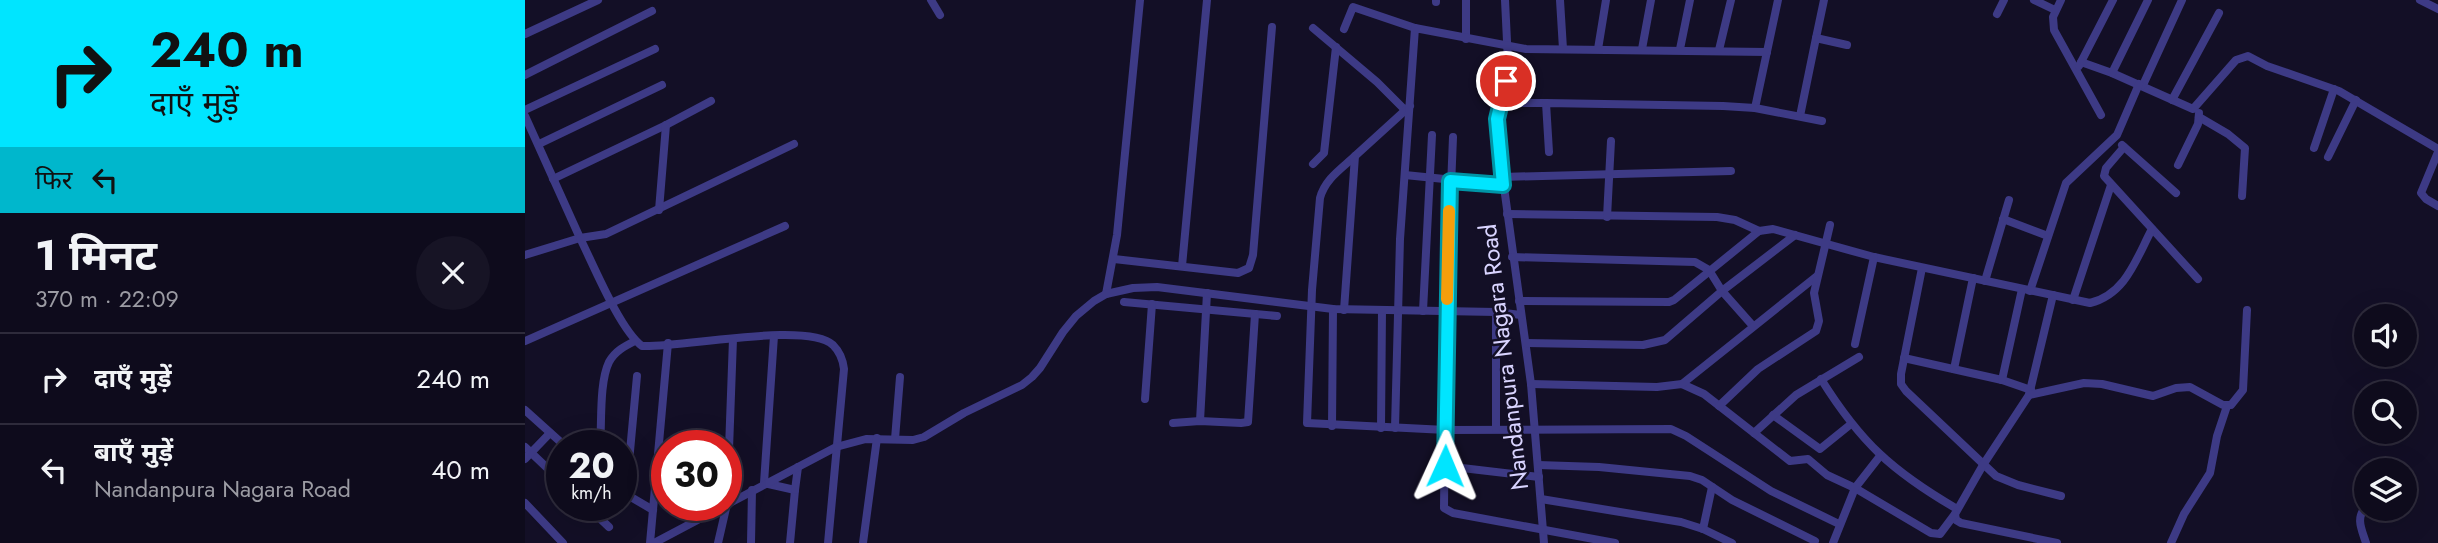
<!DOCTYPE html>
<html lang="hi">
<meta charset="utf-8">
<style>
body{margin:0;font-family:Jost,"Noto Sans Devanagari",sans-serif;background:#171425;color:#f1f3f6;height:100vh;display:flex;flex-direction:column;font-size:26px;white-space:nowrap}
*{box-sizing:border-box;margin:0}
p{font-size:23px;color:#9b9ba3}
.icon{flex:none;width:38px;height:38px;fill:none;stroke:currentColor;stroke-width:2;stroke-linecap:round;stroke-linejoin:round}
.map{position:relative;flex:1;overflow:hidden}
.sheet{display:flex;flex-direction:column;background:#0e0b1c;width:525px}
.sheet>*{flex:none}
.banner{background:#00e5ff;color:#111;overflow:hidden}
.controls{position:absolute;left:1829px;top:304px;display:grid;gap:14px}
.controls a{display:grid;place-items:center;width:63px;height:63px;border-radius:50%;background:#0e0b1c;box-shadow:0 7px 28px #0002,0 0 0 2px #2e2b3b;font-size:35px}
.speed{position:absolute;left:21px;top:430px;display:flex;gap:14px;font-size:35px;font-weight:700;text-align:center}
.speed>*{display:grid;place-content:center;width:91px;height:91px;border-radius:50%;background:#0e0b1c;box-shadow:0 7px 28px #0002,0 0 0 2px #2e2b3b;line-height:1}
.speed small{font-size:18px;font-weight:400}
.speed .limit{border:10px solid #d22;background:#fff;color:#111}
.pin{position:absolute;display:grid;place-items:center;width:60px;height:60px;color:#fff;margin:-30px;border:4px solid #fff;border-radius:50%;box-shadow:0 2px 7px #0007}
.me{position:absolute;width:77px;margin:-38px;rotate:1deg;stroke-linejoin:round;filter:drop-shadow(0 0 5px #0008)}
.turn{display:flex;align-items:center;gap:24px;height:147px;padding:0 35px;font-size:32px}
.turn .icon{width:91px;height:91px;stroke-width:2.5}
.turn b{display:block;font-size:49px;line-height:60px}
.then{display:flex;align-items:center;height:66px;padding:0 35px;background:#0003;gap:14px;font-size:26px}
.round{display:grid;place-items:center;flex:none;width:74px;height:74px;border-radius:37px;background:#171425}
.headline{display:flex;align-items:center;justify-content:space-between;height:119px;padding:0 35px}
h1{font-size:42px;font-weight:700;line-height:52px}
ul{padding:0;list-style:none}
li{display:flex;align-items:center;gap:21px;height:91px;padding:0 35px;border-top:2px solid #2e2b3b}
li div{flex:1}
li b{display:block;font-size:26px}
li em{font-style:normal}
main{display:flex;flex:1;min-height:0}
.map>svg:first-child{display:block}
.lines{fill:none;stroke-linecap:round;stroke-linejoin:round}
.street{stroke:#3d3a85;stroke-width:8}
.route-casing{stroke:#0095a6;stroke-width:18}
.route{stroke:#00e5ff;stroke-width:12}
.slow{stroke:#f59e0b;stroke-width:12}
.labels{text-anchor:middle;stroke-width:5;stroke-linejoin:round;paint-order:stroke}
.street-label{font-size:24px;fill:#d9d4ff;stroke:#130f26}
</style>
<main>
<section class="sheet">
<div class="banner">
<div class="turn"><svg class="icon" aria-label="right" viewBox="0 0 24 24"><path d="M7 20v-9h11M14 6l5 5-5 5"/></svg><div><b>240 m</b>दाएँ मुड़ें</div></div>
<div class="then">फिर<svg class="icon" aria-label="left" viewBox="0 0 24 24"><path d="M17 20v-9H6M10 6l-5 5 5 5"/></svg></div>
</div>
<div class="headline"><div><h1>1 मिनट</h1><p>370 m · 22:09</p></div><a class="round"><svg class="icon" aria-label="close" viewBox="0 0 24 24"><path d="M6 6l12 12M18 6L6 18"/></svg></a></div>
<ul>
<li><svg class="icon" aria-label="right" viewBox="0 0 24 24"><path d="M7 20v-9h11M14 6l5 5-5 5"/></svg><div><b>दाएँ मुड़ें</b></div><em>240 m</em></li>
<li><svg class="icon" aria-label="left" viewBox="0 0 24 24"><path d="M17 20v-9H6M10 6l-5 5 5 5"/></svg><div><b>बाएँ मुड़ें</b><p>Nandanpura Nagara Road</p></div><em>40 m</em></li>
</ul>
</section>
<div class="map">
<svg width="1913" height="543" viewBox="0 0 1913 543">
<rect width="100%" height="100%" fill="#130f26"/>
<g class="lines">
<g class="street">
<path d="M406,0L415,15"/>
<path d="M941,0V39"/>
<path d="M980,0L983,62L972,119V136L1006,384L1019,543"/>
<path d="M1035,0L1038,49"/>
<path d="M1299,0L1291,38L1322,45"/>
<path d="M1509,0L1530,10"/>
<path d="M1536,0L1528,17L1529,30L1576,115"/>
<path d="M1895,0L1913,9"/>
<path d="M911,2V0"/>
<path d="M1472,14L1479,0"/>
<path d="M788,28L852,82L880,110"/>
<path d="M819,29L828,7L890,28"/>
<path d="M0,34L73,0"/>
<path d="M1073,49L1081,0"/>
<path d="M1117,49L1126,0"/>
<path d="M1155,49L1165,0"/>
<path d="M1194,50L1206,0"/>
<path d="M1556,62L1587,73L1668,109L1711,60L1723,56L1742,66L1814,91L1913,149"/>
<path d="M1554,66L1588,0"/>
<path d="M1587,73L1623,0"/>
<path d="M0,75L127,11"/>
<path d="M1618,85L1657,0"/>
<path d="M1647,100L1694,13"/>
<path d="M974,103H1021"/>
<path d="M1230,108L1253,0"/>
<path d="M0,110L130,49"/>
<path d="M0,116L55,238L0,255"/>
<path d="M1275,116L1291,38"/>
<path d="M1674,117L1703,134L1720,148L1717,196"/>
<path d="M928,137L921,311L919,508L928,513L1090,543"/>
<path d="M14,144L137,85"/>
<path d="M269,144L81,234L55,238C68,264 95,330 117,346C156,348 282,321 308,345C315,352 318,360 319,369L303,543"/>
<path d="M1597,145L1651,193"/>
<path d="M1599,147L1581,168L1579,176L1673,279"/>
<path d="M1789,148L1809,89"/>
<path d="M1024,152L1021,103L1198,106L1230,108L1297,121"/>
<path d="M1913,152L1896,193L1901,199L1913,206"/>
<path d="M830,156C816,169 800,179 795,198L787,290L782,423L921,430L1146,429L1161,436L1246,491L1314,524"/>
<path d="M1803,157L1831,100"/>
<path d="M788,164L799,153L811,47"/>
<path d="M1653,165L1673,124L1674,113"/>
<path d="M880,175L978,185"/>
<path d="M977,177L1206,171"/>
<path d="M28,179L141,125L186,101"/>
<path d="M134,210L141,125"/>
<path d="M982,214L1192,217L1210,220L1234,231"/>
<path d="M1082,217L1086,141"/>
<path d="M1478,219L1523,236"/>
<path d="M987,257L1170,262L1184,270L1197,291L1228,326"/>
<path d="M589,259L713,273L724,268L728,255L747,27"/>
<path d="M657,266L682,0"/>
<path d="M1397,268L1376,374V384L1381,391L1471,476L1493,485L1536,496"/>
<path d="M1460,281L1484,200"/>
<path d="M1505,291L1541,183L1592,135L1614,84"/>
<path d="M581,294L592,235L615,0"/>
<path d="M1528,295L1504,395L1458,465L1430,514L1431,520L1436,523L1532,543"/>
<path d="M1548,300L1586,185"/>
<path d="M994,301L1144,302L1149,300L1234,231L1248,229L1349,257L1565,303C1601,294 1611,259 1627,229"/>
<path d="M599,302L752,316"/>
<path d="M819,310L830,156L885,106"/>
<path d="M898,311L907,135"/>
<path d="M249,336L239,483L270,490L265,543"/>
<path d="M0,341L260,226"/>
<path d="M1001,343L1118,345L1140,340L1197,291L1270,235"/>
<path d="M1330,344L1349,257"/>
<path d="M1379,358L1477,380L1506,390"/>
<path d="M1429,369L1448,278"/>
<path d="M1296,379C1336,443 1367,471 1432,509"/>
<path d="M1477,380L1497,289"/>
<path d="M1006,384L1132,387L1157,384L1179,394L1265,461L1283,459L1302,475L1330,488L1406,533L1415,534L1430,514"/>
<path d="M1157,384L1292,276"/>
<path d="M1504,395L1559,383L1577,384L1628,396L1651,388L1665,387L1698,405H1706L1718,390L1722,310"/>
<path d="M620,399L627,304"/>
<path d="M1194,406L1233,369L1291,331L1294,321L1289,293L1305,225"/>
<path d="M0,410L40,446"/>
<path d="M1248,415L1295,449L1326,424"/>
<path d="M675,421L682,293"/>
<path d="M648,423L675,421L716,423L723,422L730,314"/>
<path d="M807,426L808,309"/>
<path d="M856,428L857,310"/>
<path d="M870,428L875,239L890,28L1001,49L1242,52"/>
<path d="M971,429V312"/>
<path d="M1229,433L1271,395L1334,357"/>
<path d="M370,439L375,377"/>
<path d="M75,446C77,423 74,383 84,362C90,351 100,346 110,341"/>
<path d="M0,447L37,482"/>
<path d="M0,459L25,433"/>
<path d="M1013,465L1074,467L1165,476L1177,480L1207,500L1290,541"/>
<path d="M920,466L1014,477"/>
<path d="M270,490L273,467"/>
<path d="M99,493L128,510"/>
<path d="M101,494L112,376"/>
<path d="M1016,499L1156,522L1178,529L1207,543"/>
<path d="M0,503L38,543"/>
<path d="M201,505L311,447L341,439L388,440L399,437L439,413L497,385L507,377L515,368L538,332L551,316L569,301L581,294L608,288L632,287L808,309L971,312L996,315"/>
<path d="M62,506L84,527"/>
<path d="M1178,529L1187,487"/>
<path d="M125,543L143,343"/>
<path d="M129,543L199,506"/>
<path d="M193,543L202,504L208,339"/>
<path d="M226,543L227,490"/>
<path d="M338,543L352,438"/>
<path d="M1308,543L1330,488L1355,456"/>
<path d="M1646,543L1659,514L1685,473L1692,436L1702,406"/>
<path d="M1841,543C1837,530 1830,518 1841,507"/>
</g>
</g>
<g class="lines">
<defs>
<path id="route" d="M920,466L925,181L978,185L972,119L981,81"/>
</defs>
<use href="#route" class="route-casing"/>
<use href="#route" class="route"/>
<path class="slow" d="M922,299L924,211"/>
</g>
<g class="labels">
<g class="street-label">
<text transform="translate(979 357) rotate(-97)" y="8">Nandanpura Nagara Road</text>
</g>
</g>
</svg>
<div class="controls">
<a><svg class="icon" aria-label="sound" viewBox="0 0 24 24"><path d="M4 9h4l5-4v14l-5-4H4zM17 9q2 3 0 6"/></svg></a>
<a><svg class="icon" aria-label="search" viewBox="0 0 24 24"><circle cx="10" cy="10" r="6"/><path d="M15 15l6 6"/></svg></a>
<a><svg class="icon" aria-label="layers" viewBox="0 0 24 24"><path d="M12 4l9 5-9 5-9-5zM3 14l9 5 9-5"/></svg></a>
</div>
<div class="speed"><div>20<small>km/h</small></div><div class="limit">30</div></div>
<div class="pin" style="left:981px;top:81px;background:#d93025"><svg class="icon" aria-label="arrive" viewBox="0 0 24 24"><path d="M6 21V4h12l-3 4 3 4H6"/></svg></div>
<svg class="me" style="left:920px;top:466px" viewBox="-20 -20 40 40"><path d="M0-17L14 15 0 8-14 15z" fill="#00e5ff" stroke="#fff" stroke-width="4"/></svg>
</div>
</main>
